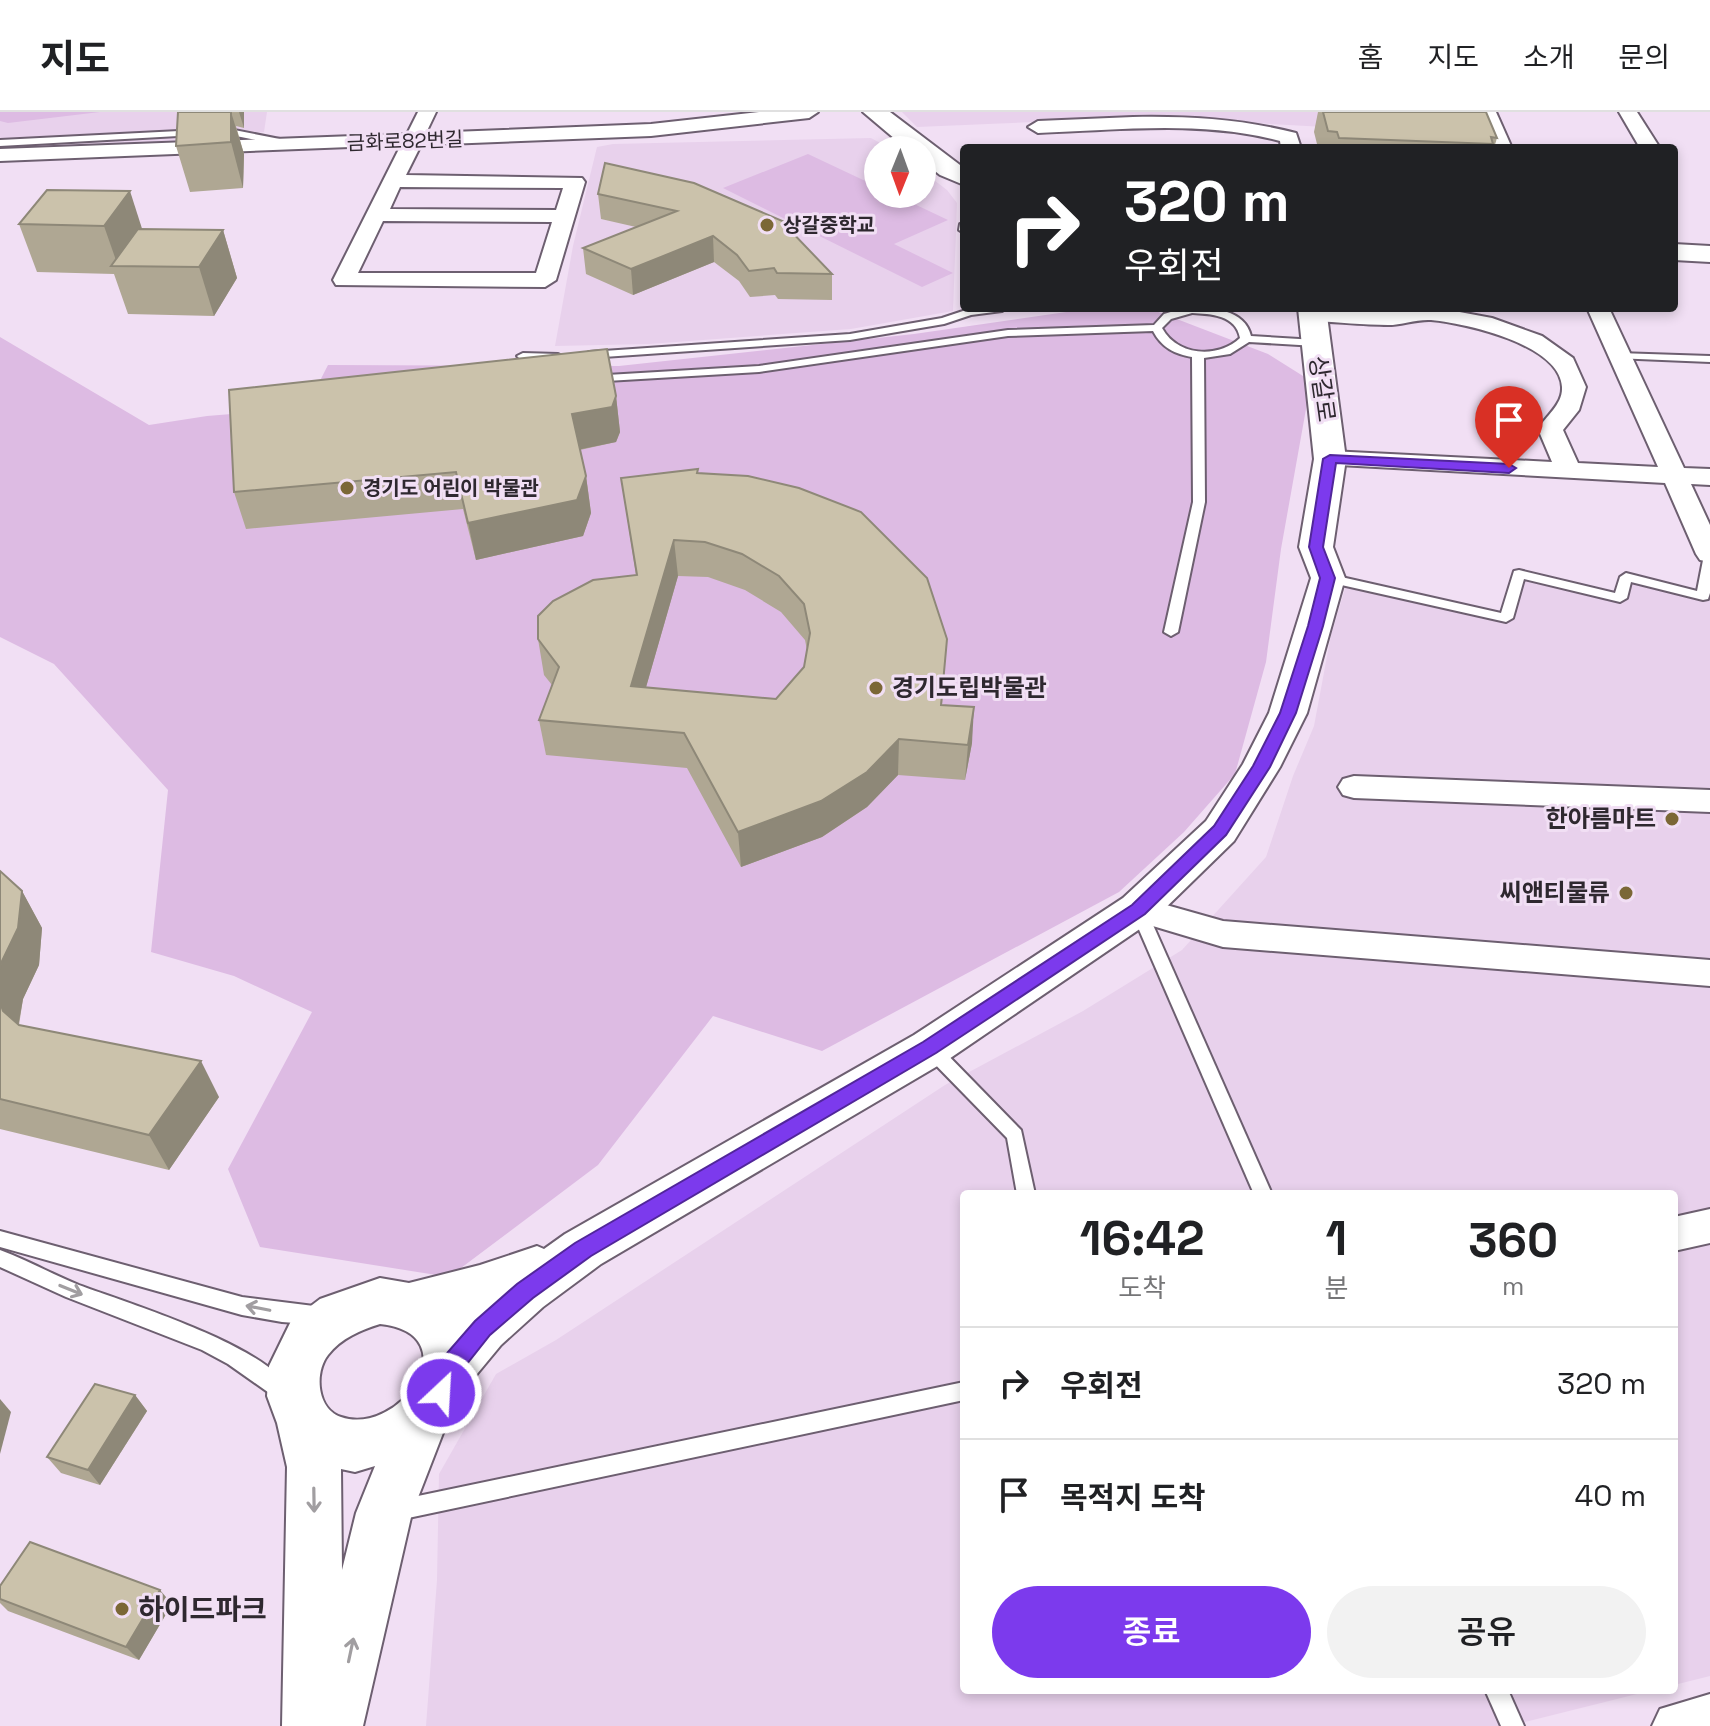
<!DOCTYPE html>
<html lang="ko">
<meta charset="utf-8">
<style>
body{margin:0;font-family:"Space Grotesk","Noto Sans KR",sans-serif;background:#f2f2f2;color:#202124;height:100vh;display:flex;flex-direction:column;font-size:30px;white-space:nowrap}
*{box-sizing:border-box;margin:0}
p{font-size:26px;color:#757577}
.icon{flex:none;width:44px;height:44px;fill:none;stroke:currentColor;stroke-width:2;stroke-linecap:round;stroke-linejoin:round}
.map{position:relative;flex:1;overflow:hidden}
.panel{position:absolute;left:960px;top:1078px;width:718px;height:504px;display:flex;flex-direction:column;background:#fff;border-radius:8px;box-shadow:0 4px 12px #0003}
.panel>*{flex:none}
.hud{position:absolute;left:960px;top:32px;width:718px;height:168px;border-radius:8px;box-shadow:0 4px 12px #0003;background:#202124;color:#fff;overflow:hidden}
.needle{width:52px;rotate:181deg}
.fabs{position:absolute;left:864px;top:24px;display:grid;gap:16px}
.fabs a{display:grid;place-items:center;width:72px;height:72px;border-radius:50%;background:#fff;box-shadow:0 4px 12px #0003;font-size:40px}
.pin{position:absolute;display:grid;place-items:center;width:68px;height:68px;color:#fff;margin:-82px -34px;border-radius:50% 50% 50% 0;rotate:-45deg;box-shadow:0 0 8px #0007}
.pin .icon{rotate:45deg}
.me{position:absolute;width:88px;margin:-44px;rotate:25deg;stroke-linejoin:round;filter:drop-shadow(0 0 6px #0008)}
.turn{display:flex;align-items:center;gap:28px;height:168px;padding:0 32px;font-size:36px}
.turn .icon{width:104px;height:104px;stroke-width:2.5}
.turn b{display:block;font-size:56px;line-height:68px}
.eta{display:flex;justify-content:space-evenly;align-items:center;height:136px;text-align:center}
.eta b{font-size:48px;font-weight:600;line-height:56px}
.cta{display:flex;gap:16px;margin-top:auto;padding:16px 32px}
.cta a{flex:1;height:92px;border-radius:48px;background:#7c3aed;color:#fff;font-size:32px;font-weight:600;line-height:92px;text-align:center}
.cta a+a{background:#f2f2f2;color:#202124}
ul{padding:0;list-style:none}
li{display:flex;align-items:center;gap:24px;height:112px;padding:0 32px;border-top:2px solid #e0e0e0}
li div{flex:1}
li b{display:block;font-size:30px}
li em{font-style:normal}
header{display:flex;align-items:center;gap:48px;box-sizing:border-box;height:112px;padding:0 40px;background:#fff;border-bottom:2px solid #e0e0e0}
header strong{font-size:38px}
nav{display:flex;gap:44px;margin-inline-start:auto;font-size:28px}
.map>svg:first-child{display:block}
.built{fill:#e8d1ec}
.green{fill:#ddbbe3}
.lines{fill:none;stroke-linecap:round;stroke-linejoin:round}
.service-casing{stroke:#6d5f70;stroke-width:4}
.minor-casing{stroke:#6d5f70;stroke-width:4}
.tertiary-casing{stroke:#6d5f70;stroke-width:4}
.service{fill:#fff;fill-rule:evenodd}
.minor{fill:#fff;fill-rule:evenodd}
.tertiary{fill:#fff;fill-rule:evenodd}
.wall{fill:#afa793;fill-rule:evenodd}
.shaded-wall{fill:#8e8878}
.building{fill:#cbc2ab;stroke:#8e8878;stroke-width:2;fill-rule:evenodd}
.oneway{stroke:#a19ea1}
.route{fill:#7c3aed;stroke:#51269a;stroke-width:2}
.poi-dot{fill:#7b6736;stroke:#f1dff4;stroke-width:3}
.labels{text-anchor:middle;stroke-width:6;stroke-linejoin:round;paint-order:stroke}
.far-street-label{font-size:20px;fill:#2e282f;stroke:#f1dff4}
.far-poi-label{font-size:20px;font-weight:bold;fill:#2e282f;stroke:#f1dff4;text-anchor:start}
.street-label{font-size:24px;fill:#2e282f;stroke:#f1dff4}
.poi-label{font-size:24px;font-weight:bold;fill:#2e282f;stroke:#f1dff4;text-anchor:end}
.near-poi-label{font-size:28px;font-weight:bold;fill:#2e282f;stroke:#f1dff4;text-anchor:start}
</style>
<header>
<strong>지도</strong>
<nav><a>홈</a><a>지도</a><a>소개</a><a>문의</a></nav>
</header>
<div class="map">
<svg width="1710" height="1614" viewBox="0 0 1710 1614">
<rect width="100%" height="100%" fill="#f1dff4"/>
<g class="built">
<path d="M0,0H267L264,20L161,31L0,35Z"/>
<path d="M902,0H1452L1325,15L1236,10L1056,9L917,15Z"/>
<path d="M871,26L893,38H878V82H922V59L947,78L957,91L953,199L851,217L649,232L555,234L573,134L597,35L613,32Z"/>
<path d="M1519,462L1620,486L1626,465L1703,484L1710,470V1564L1674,1573V1082H964V1578H1653L1509,1614H426L437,1468L439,1362L496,1262L556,1228L945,973L1083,899L1182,838L1266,745L1293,664L1314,614L1331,523L1347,470L1506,505Z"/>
</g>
<g class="green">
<path d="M0,0H100L8,11L0,9Z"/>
<path d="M808,42L878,75V82H893L948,108L894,132L953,161L922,175L723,76Z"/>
<path d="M1094,196H1148L1268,242L1311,269L1281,437L1266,550L1235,662L1184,720L1119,780L822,939L713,904L598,1053L449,1165L260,1135L228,1057L312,900L234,864L151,840L168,678L54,552L0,525V225L149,313L207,304L306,296L328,253L619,254L914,222Z"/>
</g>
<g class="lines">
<defs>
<g id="service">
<path d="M219,15L290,29L295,32L290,35L216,20V16Z"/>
<path d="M199,18V22L196,23L0,34V28Z"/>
<path d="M964,111V121L959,118L960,112Z"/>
<path d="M1007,196L1002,199L971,203L944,212L850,228L589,246L583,243L589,240L850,222L942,206L969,197Z"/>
<path d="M1184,196C1208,196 1244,195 1251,224L1316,228L1321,231L1316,234L1249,230L1230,242L1204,246L1205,390L1178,520L1171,524L1164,520L1193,390L1192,245C1175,242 1162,236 1153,219L1008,224L759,260L590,270L584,267L590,264L759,254L1008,218L1154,213L1164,202ZM1192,201C1211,202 1236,203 1240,226C1218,247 1177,244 1162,216L1171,207Z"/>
<path d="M523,241L558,242L564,245L558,248L519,246L517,244Z"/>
<path d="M1618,241L1710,244V250L1614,246L1612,244Z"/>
<path d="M1710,439V481L1708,487L1703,488L1631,470L1627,486L1620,490L1524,467L1513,506L1506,510L1328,470L1321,466L1328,462L1501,501L1514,459L1519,458L1615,481L1620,465L1626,461L1697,479L1704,443Z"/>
<path d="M1138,791L1146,797L1272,1082H1254L1130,797Z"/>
<path d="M930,929L936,931L1021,1018L1035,1082H1017L1007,1026L924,941L921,936L924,931Z"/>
<path d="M0,1119L242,1185L322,1195L329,1198L332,1204L329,1210L322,1213L282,1210L242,1203L0,1135Z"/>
<path d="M0,1138C27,1148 52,1162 79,1173C127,1191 272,1235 292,1281L289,1288L282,1290L228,1252L202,1238L66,1185L0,1155Z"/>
<path d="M964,1270V1288L394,1409L387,1406L383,1399L387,1392L394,1389Z"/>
<path d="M1485,1578H1508L1524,1614H1501Z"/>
</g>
<g id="minor">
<path d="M418,0H436L426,21L651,12L759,0H818L809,6L651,24L421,33L406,63L582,66L585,70L556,168L545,175L336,173L333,168L401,33L0,49V37L407,22ZM400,75L563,76L556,98L390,97ZM383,109L552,110L536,161H358Z"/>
<path d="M1478,0H1496L1512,36H1492Z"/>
<path d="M1619,0H1637L1660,36H1640Z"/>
<path d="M1133,5C1189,4 1241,7 1296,21L1301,36H1281L1280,29C1201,8 1119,18 1038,21L1028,15L1038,9Z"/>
<path d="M1310,196L1389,199L1438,196L1492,206L1542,224L1573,246L1586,275L1579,298L1563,318L1578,351L1658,355L1587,196H1609L1684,356L1710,357V373L1691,372L1710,413V450L1700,448L1696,442L1665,371L1321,352L1317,347L1321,342L1330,339L1552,350L1538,317C1546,304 1563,292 1562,275C1560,232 1464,211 1431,208C1417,207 1402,213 1388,213C1363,213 1338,210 1313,209L1305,207L1302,202Z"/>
<path d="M1354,664L1710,678V700L1354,686L1343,683L1338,675L1343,667Z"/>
<path d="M1138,785L1223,809L1710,848V874L1223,835L1126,806L1121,797L1126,788Z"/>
<path d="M1710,1097V1131L1674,1139V1105Z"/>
<path d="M1710,1582V1614H1652L1660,1597Z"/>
</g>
<g id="tertiary">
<path d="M863,0H890L964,56V73L940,63L922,49V38H908Z"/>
<path d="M1674,132L1710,134V150L1674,148Z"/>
<path d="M1298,196H1326L1346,347L1333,435L1345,466L1307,601L1280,655L1234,729L1153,808L946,949L601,1152L543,1195L501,1233L472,1268L459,1299L443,1321L412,1401L363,1614H282L287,1355L277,1311L267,1284L269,1254L291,1209L320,1187L380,1166L409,1171L480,1153L537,1134L544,1137L565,1122L914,923L1123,786L1206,709L1243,652L1269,601L1311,466L1299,435L1314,347ZM380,1212C471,1222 400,1325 341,1305C317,1297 314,1261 328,1243C341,1226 361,1218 380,1212ZM375,1354L356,1401L342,1458L341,1357L355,1360Z"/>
</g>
</defs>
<use href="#service" class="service-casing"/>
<use href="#minor" class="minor-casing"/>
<use href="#tertiary" class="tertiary-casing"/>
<use href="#service" class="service"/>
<use href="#minor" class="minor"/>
<use href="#tertiary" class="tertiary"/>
</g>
<g class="wall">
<path d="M178,0H244V16L236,14L244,42L243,76L190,80L176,34Z"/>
<path d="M1318,0H1486L1497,26L1494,36H1318L1314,20Z"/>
<path d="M47,78L142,117L223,118L237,166L214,204L128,202L114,162L37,160L19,112Z"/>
<path d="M598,82L787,111V116L832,162V188L778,187L775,183L750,185L739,169L714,150L633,183L586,162L583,136L636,115L601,107Z"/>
<path d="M616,284L620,320L616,330L580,338L586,364L591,401L583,424L476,448L463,397L246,417L234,380Z"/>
<path d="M698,357V361L945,562L942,593L972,631L965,668L898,663L867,695L822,725L741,755L687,656L546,643L539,608L552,573L544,563L538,527L636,463L621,366ZM678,464L708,465L745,478L781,500L805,528L807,538L804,555L776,587L646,575Z"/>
<path d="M0,759L22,779L42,816L39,853L23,887L19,913L219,985L169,1058L0,1017Z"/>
<path d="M135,1283L147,1299L100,1373L61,1361L47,1345Z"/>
<path d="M0,1474L172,1492L139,1548L8,1499L0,1491Z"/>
</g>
<g class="shaded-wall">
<path d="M231,0L244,42L243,76L231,30Z"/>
<path d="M239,0H244V16Z"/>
<path d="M130,79L145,126L118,154L104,114Z"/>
<path d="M223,118L237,166L214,204L199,155Z"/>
<path d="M713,124L714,150L633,183L631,157Z"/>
<path d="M616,284L620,320L616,330L577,338L572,302Z"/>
<path d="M586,364L591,401L583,424L476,448L468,411Z"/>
<path d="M674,428L678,464L636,610L631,574Z"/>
<path d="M974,595L972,631L965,668L968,633Z"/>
<path d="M899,627L898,663L867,695L822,725L741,755L738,720Z"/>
<path d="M22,779L42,816L39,853L23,887L18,915L3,899L0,890V857Z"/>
<path d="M201,949L219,985L169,1058L149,1023Z"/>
<path d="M135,1283L147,1299L100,1373L88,1358Z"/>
<path d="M0,1287L11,1300L0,1342Z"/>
<path d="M160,1478L172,1492L139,1548L126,1535Z"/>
</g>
<g class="building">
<path d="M178,0H231V30L176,34Z"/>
<path d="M1323,0H1486L1497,26L1491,25L1493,32L1339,26L1337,20L1328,19Z"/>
<path d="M605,51L694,71L787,111L786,114L832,162L777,161L774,156L749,159L737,143L713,124L631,157L583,136L677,99L598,82Z"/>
<path d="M47,78L130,79L104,114L19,112Z"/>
<path d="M138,117L223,118L199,155L111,154Z"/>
<path d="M607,237L616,284L612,295L572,302L586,364L577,388L468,411L456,360L234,380L229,278Z"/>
<path d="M698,357L697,361L748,364L799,376L861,400L927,466L947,527L941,593L974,595L968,633L899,627L867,660L821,689L738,720L684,621L539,608L559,555L538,527V504L553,489L593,468L637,463L621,366ZM674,428L705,430L742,442L779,464L804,492L810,521L804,555L776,587L631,574Z"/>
<path d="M0,759L22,779L18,816L1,851L0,857Z"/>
<path d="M0,890L3,899L19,913L201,949L149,1023L0,987Z"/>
<path d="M95,1272L135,1283L88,1358L47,1345Z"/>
<path d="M30,1430L160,1478L126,1535L0,1487V1474Z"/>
</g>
<defs><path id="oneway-shaft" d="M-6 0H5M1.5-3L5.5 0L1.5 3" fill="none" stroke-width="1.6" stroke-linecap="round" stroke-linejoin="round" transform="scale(2)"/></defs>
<g class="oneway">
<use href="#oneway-shaft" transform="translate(71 1178) rotate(22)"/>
<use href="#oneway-shaft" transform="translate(258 1196) rotate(-169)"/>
<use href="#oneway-shaft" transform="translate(314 1388) rotate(89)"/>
<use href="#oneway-shaft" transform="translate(351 1538) rotate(-78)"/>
</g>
<path class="route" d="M1330,343L1509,352L1516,356L1509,361L1336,351L1323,435L1335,466L1323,514L1296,601L1270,655L1226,723L1145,802L989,906L936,941L591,1144L533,1186L490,1223L459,1262L449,1289L441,1292L432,1289L429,1281L441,1248L475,1209L517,1172L575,1131L923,930L1132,793L1214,714L1253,654L1280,601L1308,514L1320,466L1309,435L1323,347Z"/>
<g class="poi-dot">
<circle cx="767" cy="113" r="8"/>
<circle cx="347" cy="376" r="8"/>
<circle cx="876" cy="576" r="8"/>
<circle cx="1672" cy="707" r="8"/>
<circle cx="1626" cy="781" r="8"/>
<circle cx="122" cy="1497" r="8"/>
</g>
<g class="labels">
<g class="far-street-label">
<text transform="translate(405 29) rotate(-2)" y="7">금화로82번길</text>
</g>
<g class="far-poi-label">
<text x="783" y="120">상갈중학교</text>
<text x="363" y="383">경기도 어린이 박물관</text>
</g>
<g class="street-label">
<text transform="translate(1322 277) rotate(82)" y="8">상갈로</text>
</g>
<g class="poi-label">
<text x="892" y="584" text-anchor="start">경기도립박물관</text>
<text x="1656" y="715">한아름마트</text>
<text x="1610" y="789">씨앤티물류</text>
</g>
<g class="near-poi-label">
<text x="138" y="1507">하이드파크</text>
</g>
</g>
</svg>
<div class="fabs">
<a><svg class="needle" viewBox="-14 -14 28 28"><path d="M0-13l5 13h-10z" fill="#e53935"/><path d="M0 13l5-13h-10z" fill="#757577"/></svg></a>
</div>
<div class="pin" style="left:1509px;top:356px;background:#d93025"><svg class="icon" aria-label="arrive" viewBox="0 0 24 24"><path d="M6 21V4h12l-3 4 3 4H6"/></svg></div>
<svg class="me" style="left:441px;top:1281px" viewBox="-20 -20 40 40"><circle r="17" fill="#7c3aed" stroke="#fff" stroke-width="3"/><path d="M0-11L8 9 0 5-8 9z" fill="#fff"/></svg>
<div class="hud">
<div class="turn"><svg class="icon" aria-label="right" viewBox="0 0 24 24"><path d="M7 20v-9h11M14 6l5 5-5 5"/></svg><div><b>320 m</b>우회전</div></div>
</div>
<section class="panel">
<div class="eta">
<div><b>16:42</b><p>도착</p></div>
<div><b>1</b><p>분</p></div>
<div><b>360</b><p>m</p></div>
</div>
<ul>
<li><svg class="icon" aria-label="right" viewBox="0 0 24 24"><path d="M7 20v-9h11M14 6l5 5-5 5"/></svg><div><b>우회전</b></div><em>320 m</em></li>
<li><svg class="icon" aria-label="arrive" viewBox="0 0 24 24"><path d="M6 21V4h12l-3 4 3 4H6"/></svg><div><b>목적지 도착</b></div><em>40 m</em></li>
</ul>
<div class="cta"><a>종료</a><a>공유</a></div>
</section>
</div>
